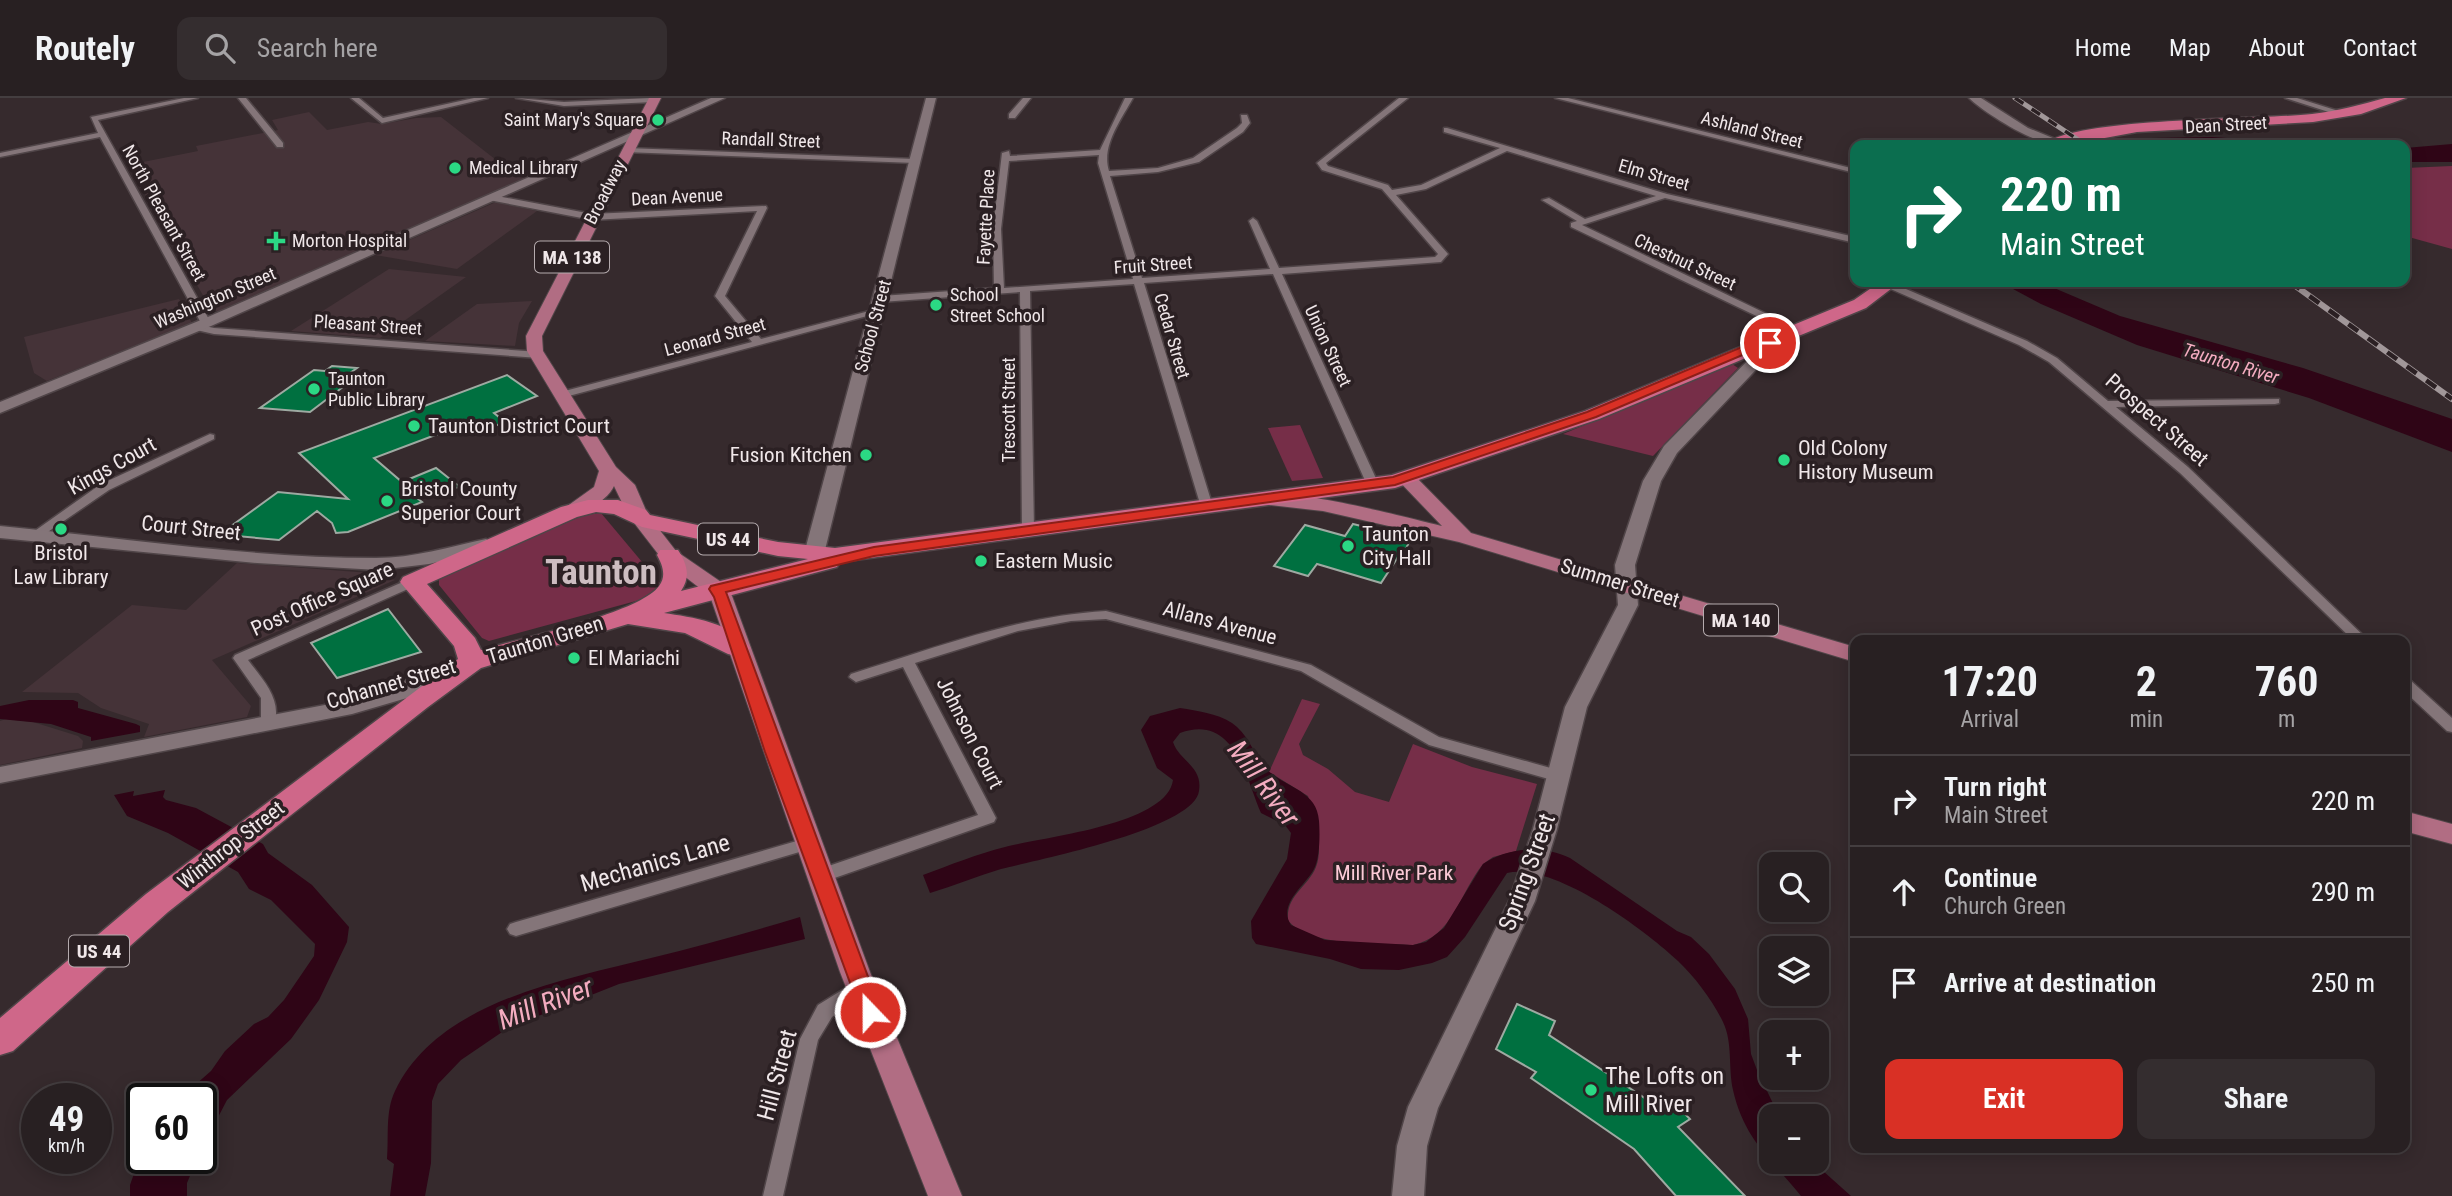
<!DOCTYPE html>
<meta charset="utf-8">
<style>
body{margin:0;font-family:"Roboto Condensed",sans-serif;background:#342d2f;color:#f1f3f6;height:100vh;display:flex;flex-direction:column;font-size:26px;white-space:nowrap}
*{box-sizing:border-box;margin:0}
p{font-size:23px;color:#a5a3a5}
.icon{flex:none;width:38px;height:38px;fill:none;stroke:currentColor;stroke-width:2;stroke-linecap:round;stroke-linejoin:round}
.map{position:relative;flex:1;overflow:hidden}
.side{position:absolute;left:1850px;top:537px;width:560px;height:518px;display:flex;flex-direction:column;background:#282022;border-radius:14px;box-shadow:0 4px 18px #0003,0 0 0 2px #443e40}
.side>*{flex:none}
.hud{position:absolute;left:1850px;top:42px;width:560px;height:147px;border-radius:14px;box-shadow:0 4px 18px #0003,0 0 0 2px #443e40;background:#0b6e4f;color:#fff;overflow:hidden}
.buttons{position:absolute;left:1759px;top:754px;display:grid;gap:14px}
.buttons a{display:grid;place-items:center;width:70px;height:70px;border-radius:14px;background:#282022;box-shadow:0 4px 18px #0003,0 0 0 2px #443e40;font-size:35px}
.speed{position:absolute;left:21px;top:985px;display:flex;gap:14px;font-size:35px;font-weight:700;text-align:center}
.speed>*{display:grid;place-content:center;width:91px;height:91px;border-radius:50%;background:#282022;box-shadow:0 4px 18px #0003,0 0 0 2px #443e40;line-height:1}
.speed small{font-size:18px;font-weight:400}
.speed .limit{border:4px solid #111;border-radius:10px;background:#fff;color:#111}
.pin{position:absolute;display:grid;place-items:center;width:60px;height:60px;color:#fff;margin:-30px;border:4px solid #fff;border-radius:50%;box-shadow:0 2px 7px #0007}
.me{position:absolute;width:77px;margin:-38px;rotate:338deg;stroke-linejoin:round;filter:drop-shadow(0 0 5px #0008)}
.turn{display:flex;align-items:center;gap:24px;height:147px;padding:0 35px;font-size:32px}
.turn .icon{width:91px;height:91px;stroke-width:2.5}
.turn b{display:block;font-size:49px;line-height:60px}
.eta{display:flex;justify-content:space-evenly;align-items:center;height:119px;text-align:center}
.eta b{font-size:42px;font-weight:700;line-height:49px}
.cta{display:flex;gap:14px;margin-top:auto;padding:14px 35px}
.cta a{flex:1;height:80px;border-radius:14px;background:#d93025;color:#fff;font-size:28px;font-weight:700;line-height:80px;text-align:center}
.cta a+a{background:#342d2f;color:#f1f3f6}
ul{padding:0;list-style:none}
li{display:flex;align-items:center;gap:21px;height:91px;padding:0 35px;border-top:2px solid #443e40}
li div{flex:1}
li b{display:block;font-size:26px}
li em{font-style:normal}
header{display:flex;align-items:center;gap:42px;box-sizing:border-box;height:98px;padding:0 35px;background:#282022;border-bottom:2px solid #443e40}
header strong{font-size:33px}
nav{display:flex;gap:38px;margin-inline-start:auto;font-size:24px}
.search{width:490px;height:63px;background:#342d2f;display:flex;align-items:center;gap:18px;box-sizing:border-box;padding:0 24px;border-radius:14px;color:#a5a3a5;font-size:26px}
.map>svg:first-child{display:block}
.built{fill:#453338}
.green{fill:#762e48}
.water{fill:#2f0516}
.building{fill:#007040;stroke:#9eaaa2;stroke-width:2}
.lines{fill:none;stroke-linecap:round;stroke-linejoin:round}
.street-casing{stroke:#504548;stroke-width:3}
.secondary-casing{stroke:#504548;stroke-width:3}
.primary-casing{stroke:#504548;stroke-width:2}
.highway-casing{stroke:#504548;stroke-width:3}
.street{fill:#847579;fill-rule:evenodd}
.secondary{fill:#847579;fill-rule:evenodd}
.primary{fill:#b16d83;fill-rule:evenodd}
.highway{fill:#cf6789;fill-rule:evenodd}
.rail-far1-casing{stroke:#a19799;stroke-width:5}
.rail-casing{stroke:#a19799;stroke-width:6}
.rail-far1{stroke:#2b2023;stroke-width:3.5;stroke-dasharray:10;stroke-linecap:butt}
.rail{stroke:#2b2023;stroke-width:4.5;stroke-dasharray:12;stroke-linecap:butt}
.route{fill:#d93025;stroke:#8d1f18;stroke-width:2}
.poi-dot{fill:#2bd884;stroke:#2b2023;stroke-width:2.5}
.labels{text-anchor:middle;stroke-width:7;stroke-linejoin:round;paint-order:stroke}
.far-poi-label{font-size:18px;fill:#f0e7e9;stroke:#2b2023;text-anchor:start}
.far-street-label{font-size:18px;fill:#f0e7e9;stroke:#2b2023}
.shield{fill:#2b2023;stroke:#b5abae;stroke-width:2}
.shield-label{font-size:19px;font-weight:bold;fill:#f0e7e9}
.far-water-label{font-size:19px;font-style:italic;fill:#f4acc0;stroke:#2b2023}
.street-label{font-size:21px;fill:#f0e7e9;stroke:#2b2023}
.poi-label{font-size:21px;fill:#f0e7e9;stroke:#2b2023;text-anchor:start}
.park-label{font-size:21px;fill:#fccad7;stroke:#2b2023}
.near-street-label{font-size:24px;fill:#f0e7e9;stroke:#2b2023}
.near-poi-label{font-size:24px;fill:#f0e7e9;stroke:#2b2023;text-anchor:start}
.near-water-label{font-size:28px;font-style:italic;fill:#f4acc0;stroke:#2b2023}
.town-label{font-size:35px;font-weight:bold;fill:#cdbdc1;stroke:#2b2023}
</style>
<header>
<strong>Routely</strong>
<div class="search"><svg class="icon" aria-label="search" viewBox="0 0 24 24"><circle cx="10" cy="10" r="6"/><path d="M15 15l6 6"/></svg>Search here</div>
<nav><a>Home</a><a>Map</a><a>About</a><a>Contact</a></nav>
</header>
<div class="map">
<svg width="2452" height="1098" viewBox="0 0 2452 1098">
<rect width="100%" height="100%" fill="#362a2d"/>
<g class="built">
<path d="M309,14L327,32L368,24L382,26L416,20L441,19L500,65L540,74L219,213H212L128,67L198,53L196,48L278,32L272,22Z"/>
<path d="M496,104L537,113L457,171L375,157Z"/>
<path d="M389,171L466,179L380,240L291,233Z"/>
<path d="M179,201L192,225L47,283L34,275L24,239Z"/>
<path d="M532,203L519,225L515,248L425,243L477,206Z"/>
<path d="M237,465L371,475L395,482L212,562L251,608L247,619L144,639L149,626L101,610L78,595L22,594L132,507L186,512Z"/>
<path d="M6,621L33,624L78,638L83,643L82,650L0,667V623Z"/>
</g>
<g class="green">
<path d="M2452,68V151L2405,138V70Z"/>
<path d="M1732,266L1738,270L1653,358L1563,336Z"/>
<path d="M1300,327L1323,380L1292,383L1268,330Z"/>
<path d="M601,415L663,489L658,497L489,543L482,540L439,487V482L446,477L584,417Z"/>
<path d="M1302,601L1320,606L1299,646L1303,657L1328,671L1355,694L1389,704L1413,646L1472,669L1537,686L1516,753L1493,759L1483,766C1460,794 1453,839 1413,847C1381,846 1307,849 1288,822C1286,797 1308,789 1316,769C1324,747 1314,720 1308,698L1269,674Z"/>
</g>
<g class="water">
<path d="M2212,39L2330,47H2108L2151,40Z"/>
<path d="M2452,46V64H2405V50Z"/>
<path d="M2000,184H2040L2120,218L2303,270L2452,321V354L2309,300L2137,247L2041,206Z"/>
<path d="M29,602H73L78,604V610L136,626L140,628V634L91,643V639L51,626L0,621V608Z"/>
<path d="M1180,610C1198,613 1216,615 1232,625C1247,635 1253,654 1264,668C1280,689 1317,690 1319,723C1320,735 1320,760 1314,771C1306,787 1277,806 1291,827L1325,842L1413,847L1426,844L1444,830L1483,766C1508,749 1542,747 1570,760L1677,833L1691,839L1709,856L1735,891L1748,921L1751,956L1757,972L1779,1018H1771V1064H1813L1851,1098H1801C1771,1061 1744,1041 1733,992C1728,969 1733,945 1723,924C1713,903 1695,879 1678,863C1645,832 1554,764 1507,775L1465,839L1447,859L1432,865L1399,872L1361,871L1330,861L1256,846L1252,840L1251,823L1287,761L1291,735L1285,727L1261,715C1246,681 1235,615 1180,635L1173,644C1179,663 1203,668 1199,693C1194,731 1036,762 1001,771C977,778 954,788 930,795L923,777C950,767 977,756 1005,749C1042,739 1167,727 1173,682L1157,670L1141,632L1150,618Z"/>
<path d="M165,692L163,699L166,702L196,710L263,746L268,755L312,787L349,829L347,844L319,902L291,941L227,1002L201,1052V1001H179L211,973L225,953L254,926L268,919L284,902L314,858L315,846L271,802L249,791L238,774L168,735L127,718L114,697L134,693L133,698Z"/>
<path d="M800,819L805,841L619,886L508,930L461,962L438,986L432,1003L431,1065L425,1098H390L394,1066L387,1061C389,1038 385,1014 395,993C438,903 564,882 651,860C701,848 751,834 800,819Z"/>
<path d="M142,1053V1060L197,1061L187,1085V1098H130V1087Z"/>
</g>
<g class="building">
<path d="M332,268L357,270L350,275L360,276L310,314L260,310L314,272L325,273Z"/>
<path d="M507,277L537,298L494,315L505,324L482,333L470,324L374,360L402,384L436,370L460,389L412,396L422,404L348,434L336,435L332,425L317,413L279,442L225,437L238,426H234L278,394L348,401L299,355Z"/>
<path d="M1353,426L1411,440L1403,457L1400,456L1381,485L1317,466L1308,478L1274,468L1305,427L1345,438Z"/>
<path d="M388,511L421,554L337,580L311,545Z"/>
<path d="M1517,906L1555,923L1549,937L1663,1012L1674,1005L1690,1021L1678,1029L1745,1098H1676L1634,1051L1531,980L1536,974L1496,951Z"/>
</g>
<g class="lines">
<defs>
<g id="street">
<path d="M184,0H198L98,22L211,225L206,228L201,225L100,39L0,59V55L98,35L91,19Z"/>
<path d="M238,0H246L283,45V49H277Z"/>
<path d="M351,0H359L383,20L474,0H488L382,25Z"/>
<path d="M516,0L564,4L650,0L658,2L654,4L564,8Z"/>
<path d="M1023,0H1031L1015,20H1009V16Z"/>
<path d="M1125,0H1133C1121,22 1101,48 1109,73L1158,70L1193,60L1237,30L1242,25L1241,17H1247L1250,25L1243,34L1199,64L1158,74L1110,78L1142,180L1270,171L1249,123L1253,120L1257,123L1279,170L1435,159L1438,156L1382,91L1322,72L1317,65L1399,0H1408L1326,65L1328,68L1388,87L1392,92L1421,87L1500,50L1444,34V30H1447L1667,96L1855,139V145L1665,100L1582,127L1796,230L1797,232L1792,235L1571,129V125L1577,123L1542,102L1549,100L1585,121L1656,98L1507,53L1426,91L1396,97L1448,156L1441,164L1282,176L1379,387L1373,391L1367,387L1273,176L1144,185L1213,409L1207,413L1201,409L1134,186L1030,193L1034,433L1028,437L1022,433L1020,194L881,204L876,201L881,198L994,190L993,131L1002,55L1009,53L1010,58L1100,52ZM1099,57L1098,65L1133,181L1004,190L1001,131L1009,63Z"/>
<path d="M1555,0H1568L1855,71V75Z"/>
<path d="M2285,0H2297L2348,16L2341,18Z"/>
<path d="M627,50L915,61L919,63L915,65L624,54L623,52Z"/>
<path d="M492,97L592,116L766,108L767,110L725,198L761,241L877,211L882,214L565,299H557V295L752,244L715,198L757,113L592,122L489,102V98Z"/>
<path d="M1886,185H1892L2027,243L2057,260L2108,303L2279,301V305L2275,306L2116,309L2188,369L2368,542H2353L2180,375L2049,264L2019,247L1886,189Z"/>
<path d="M196,226L214,230L539,254L544,257L539,260L214,236L192,231V227Z"/>
<path d="M210,336L214,337V341L109,392L39,440H31L29,437L101,386Z"/>
<path d="M412,480L417,481L419,484L417,487L248,562C263,582 284,603 273,629H263L261,625V600L233,560L235,557Z"/>
<path d="M1106,513L1311,567L1439,639L1565,674L1567,678L1565,682L1559,684L1429,647L1301,573L1106,521L1071,523L1018,533L915,565L996,720L994,724L826,783L820,785L814,783L812,778L814,773L978,717L903,569L856,584L849,579L851,576C935,550 1018,518 1106,513Z"/>
<path d="M2404,579L2409,581L2452,620V634L2447,633L2404,593Z"/>
<path d="M807,740L813,742L815,746L813,750L516,838L510,836L507,831L510,826L516,824Z"/>
<path d="M860,881L866,884L869,889L866,894L832,919L818,942L783,1098H763L800,941L818,907Z"/>
</g>
<g id="secondary">
<path d="M711,0H725L211,228L0,315V304L201,222Z"/>
<path d="M926,0H936L824,456L814,462L807,460L804,456Z"/>
<path d="M1969,0H1981L2028,30L2065,45C2046,55 1983,14 1969,0Z"/>
<path d="M1772,235L1780,240L1769,258L1677,355L1661,383L1635,467L1638,507L1587,609L1557,731L1535,803L1438,1010L1427,1048L1424,1098H1392L1397,1048L1408,1009L1509,803L1533,731L1565,609L1618,507L1615,467L1643,383L1664,348L1757,253L1767,237Z"/>
<path d="M0,428C124,440 251,460 376,460C413,460 450,449 486,441L496,447L493,451L429,466L378,472L257,465L0,440Z"/>
<path d="M454,565L462,567L465,572L462,577L407,600L352,616L0,685V669L351,602Z"/>
</g>
<g id="primary">
<path d="M649,0H661L542,238L543,253L616,369L635,387L648,417L676,453L724,486L732,498L870,874L962,1098H928L840,874L710,498L662,461L628,417L614,388C608,402 578,422 562,418L559,414L594,389L599,373L527,253L526,238Z"/>
<path d="M1406,374L1413,376L1471,435L1855,549V564L1459,444L1323,413L1269,407L1259,401C1273,383 1415,422 1442,428L1396,380Z"/>
<path d="M2404,713L2452,726V746L2404,733Z"/>
</g>
<g id="highway">
<path d="M2385,0H2406L2361,16L2313,24L2137,34L2067,47H2044C2073,19 2262,22 2312,16C2337,13 2361,7 2385,0Z"/>
<path d="M1880,184H1900L1866,210L1599,321L1395,390L840,464L837,469L664,515C691,519 734,525 750,550L746,556L737,558L728,556L685,535L628,526L481,570L428,609L168,814L13,953L0,957V920L146,796L458,561L454,548L400,484L403,479L561,409L588,402H618L646,412L650,417L778,444L835,450L1392,377L1585,313L1854,202ZM596,414L614,416L642,429L778,458L808,461L681,493C691,478 687,466 678,452H660L657,457C662,466 667,478 659,488C640,515 519,541 481,552L475,540L427,486L577,419Z"/>
</g>
</defs>
<use href="#street" class="street-casing"/>
<use href="#secondary" class="secondary-casing"/>
<use href="#primary" class="primary-casing"/>
<use href="#highway" class="highway-casing"/>
<use href="#street" class="street"/>
<use href="#secondary" class="secondary"/>
<use href="#primary" class="primary"/>
<use href="#highway" class="highway"/>
<defs>
<path id="rail-far1" d="M2015,0L2086,47"/>
<path id="rail" d="M2290,184L2452,301"/>
</defs>
<use href="#rail-far1" class="rail-far1-casing"/>
<use href="#rail" class="rail-casing"/>
<use href="#rail-far1" class="rail-far1"/>
<use href="#rail" class="rail"/>
</g>
<path class="route" d="M1768,238L1778,240L1774,247H1766L1596,319L1395,387L874,458L726,494L881,914L878,920L870,923L863,920L765,654L714,499L709,491L711,488L874,449L1393,379L1587,314Z"/>
<g class="poi-dot">
<circle cx="658" cy="22" r="7"/>
<circle cx="455" cy="70" r="7"/>
<path d="M272.5 132.5h7v7h7v7h-7v7h-7v-7h-7v-7h7z"/>
<circle cx="936" cy="207" r="7"/>
<circle cx="314" cy="291" r="7"/>
<circle cx="414" cy="328" r="7"/>
<circle cx="866" cy="357" r="7"/>
<circle cx="1784" cy="362" r="7"/>
<circle cx="387" cy="403" r="7"/>
<circle cx="61" cy="431" r="7"/>
<circle cx="1348" cy="448" r="7"/>
<circle cx="981" cy="463" r="7"/>
<circle cx="574" cy="560" r="7"/>
<circle cx="1591" cy="992" r="7"/>
</g>
<g class="labels">
<g class="far-poi-label">
<text x="644" y="28" text-anchor="end">Saint Mary's Square</text>
<text x="469" y="76">Medical Library</text>
<text x="292" y="149">Morton Hospital</text>
<text x="950" y="203">School<tspan x="950" dy="21">Street School</tspan></text>
<text x="328" y="287">Taunton<tspan x="328" dy="21">Public Library</tspan></text>
</g>
<g class="far-street-label">
<text transform="translate(2226 27) rotate(-3)" y="6">Dean Street</text>
<text transform="translate(1752 32) rotate(14)" y="6">Ashland Street</text>
<text transform="translate(771 42) rotate(2)" y="6">Randall Street</text>
<text transform="translate(1654 77) rotate(16)" y="6">Elm Street</text>
<text transform="translate(605 94) rotate(-63)" y="6">Broadway</text>
<text transform="translate(677 99) rotate(-3)" y="6">Dean Avenue</text>
<text transform="translate(164 115) rotate(61)" y="6">North Pleasant Street</text>
<text transform="translate(986 119) rotate(-87)" y="6">Fayette Place</text>
<text transform="translate(1685 164) rotate(25)" y="6">Chestnut Street</text>
<text transform="translate(1153 167) rotate(-4)" y="6">Fruit Street</text>
<text transform="translate(215 200) rotate(-23)" y="6">Washington Street</text>
<text transform="translate(368 227) rotate(4)" y="6">Pleasant Street</text>
<text transform="translate(873 228) rotate(-75)" y="6">School Street</text>
<text transform="translate(1172 238) rotate(74)" y="6">Cedar Street</text>
<text transform="translate(715 239) rotate(-15)" y="6">Leonard Street</text>
<text transform="translate(1328 248) rotate(65)" y="6">Union Street</text>
<text transform="translate(1009 312) rotate(-90)" y="6">Trescott Street</text>
</g>
<g class="shield">
<rect x="535" y="143.5" width="74" height="31" rx="5"/>
<rect x="698" y="425.5" width="60" height="31" rx="5"/>
<rect x="1704" y="506.5" width="74" height="31" rx="5"/>
<rect x="69" y="837.5" width="60" height="31" rx="5"/>
</g>
<g class="shield-label">
<text x="572" y="166">MA 138</text>
<text x="728" y="448">US 44</text>
<text x="1741" y="529">MA 140</text>
<text x="99" y="860">US 44</text>
</g>
<g class="far-water-label">
<text transform="translate(2231 265) rotate(17)" y="7">Taunton River</text>
</g>
<g class="street-label">
<text transform="translate(2157 322) rotate(41)" y="7">Prospect Street</text>
<text transform="translate(112 368) rotate(-29)" y="7">Kings Court</text>
<text transform="translate(191 430) rotate(6)" y="7">Court Street</text>
<text transform="translate(1620 485) rotate(17)" y="7">Summer Street</text>
<text transform="translate(322 501) rotate(-24)" y="7">Post Office Square</text>
<text transform="translate(1220 525) rotate(15)" y="7">Allans Avenue</text>
<text transform="translate(545 542) rotate(-17)" y="7">Taunton Green</text>
<text transform="translate(391 586) rotate(-16)" y="7">Cohannet Street</text>
<text transform="translate(970 635) rotate(63)" y="7">Johnson Court</text>
<text transform="translate(231 747) rotate(-38)" y="7">Winthrop Street</text>
</g>
<g class="poi-label">
<text x="428" y="335">Taunton District Court</text>
<text x="1798" y="357">Old Colony<tspan x="1798" dy="24">History Museum</tspan></text>
<text x="852" y="364" text-anchor="end">Fusion Kitchen</text>
<text x="401" y="398">Bristol County<tspan x="401" dy="24">Superior Court</tspan></text>
<text x="1362" y="443">Taunton<tspan x="1362" dy="24">City Hall</tspan></text>
<text x="61" y="462" text-anchor="middle">Bristol<tspan x="61" dy="24">Law Library</tspan></text>
<text x="995" y="470">Eastern Music</text>
<text x="588" y="567">El Mariachi</text>
</g>
<g class="park-label">
<text x="1394" y="782">Mill River Park</text>
</g>
<g class="near-street-label">
<text transform="translate(655 765) rotate(-16)" y="8">Mechanics Lane</text>
<text transform="translate(1527 774) rotate(-70)" y="8">Spring Street</text>
<text transform="translate(777 977) rotate(-75)" y="8">Hill Street</text>
</g>
<g class="near-poi-label">
<text x="1605" y="986">The Lofts on<tspan x="1605" dy="28">Mill River</tspan></text>
</g>
<g class="near-water-label">
<text transform="translate(1264 685) rotate(53)" y="10">Mill River</text>
<text transform="translate(545 905) rotate(-21)" y="10">Mill River</text>
</g>
<g class="town-label">
<text x="601" y="486">Taunton</text>
</g>
</g>
</svg>
<div class="buttons">
<a><svg class="icon" aria-label="search" viewBox="0 0 24 24"><circle cx="10" cy="10" r="6"/><path d="M15 15l6 6"/></svg></a>
<a><svg class="icon" aria-label="layers" viewBox="0 0 24 24"><path d="M12 4l9 5-9 5-9-5zM3 14l9 5 9-5"/></svg></a>
<a>+</a>
<a>−</a>
</div>
<div class="speed"><div>49<small>km/h</small></div><div class="limit">60</div></div>
<div class="pin" style="left:1770px;top:245px;background:#d93025"><svg class="icon" aria-label="arrive" viewBox="0 0 24 24"><path d="M6 21V4h12l-3 4 3 4H6"/></svg></div>
<svg class="me" style="left:870px;top:914px" viewBox="-20 -20 40 40"><circle r="17" fill="#d93025" stroke="#fff" stroke-width="3"/><path d="M0-11L8 9 0 5-8 9z" fill="#fff"/></svg>
<div class="hud">
<div class="turn"><svg class="icon" aria-label="right" viewBox="0 0 24 24"><path d="M7 20v-9h11M14 6l5 5-5 5"/></svg><div><b>220 m</b>Main Street</div></div>
</div>
<section class="side">
<div class="eta">
<div><b>17:20</b><p>Arrival</p></div>
<div><b>2</b><p>min</p></div>
<div><b>760</b><p>m</p></div>
</div>
<ul>
<li><svg class="icon" aria-label="right" viewBox="0 0 24 24"><path d="M7 20v-9h11M14 6l5 5-5 5"/></svg><div><b>Turn right</b><p>Main Street</p></div><em>220 m</em></li>
<li><svg class="icon" aria-label="ahead" viewBox="0 0 24 24"><path d="M12 20V5M6 11l6-6 6 6"/></svg><div><b>Continue</b><p>Church Green</p></div><em>290 m</em></li>
<li><svg class="icon" aria-label="arrive" viewBox="0 0 24 24"><path d="M6 21V4h12l-3 4 3 4H6"/></svg><div><b>Arrive at destination</b></div><em>250 m</em></li>
</ul>
<div class="cta"><a>Exit</a><a>Share</a></div>
</section>
</div>
